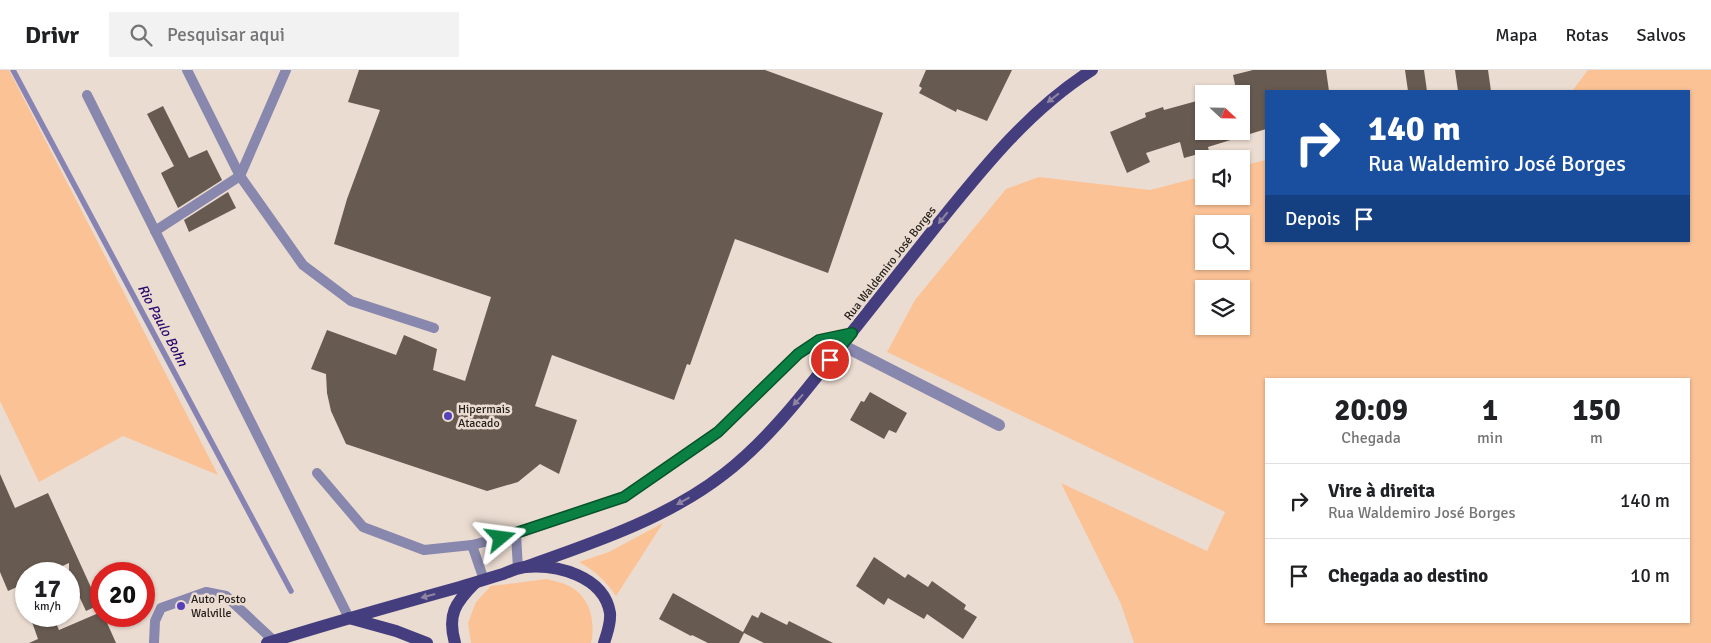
<!DOCTYPE html>
<html lang="pt">
<meta charset="utf-8">
<style>
body{margin:0;font-family:Signika,sans-serif;background:#f2f2f2;color:#202124;height:100vh;display:flex;flex-direction:column;font-size:19px;white-space:nowrap}
*{box-sizing:border-box;margin:0}
p{font-size:16px;color:#757577}
.icon{flex:none;width:28px;height:28px;fill:none;stroke:currentColor;stroke-width:2;stroke-linecap:round;stroke-linejoin:round}
.map{position:relative;flex:1;overflow:hidden}
.details{position:absolute;left:1265px;top:308px;width:425px;height:245px;display:flex;flex-direction:column;background:#fff;border-radius:0px;box-shadow:0 1px 4px #0004}
.details>*{flex:none}
.guide{position:absolute;left:1265px;top:20px;width:425px;height:152px;border-radius:0px;box-shadow:0 1px 4px #0004;background:#1a4fa0;color:#fff;overflow:hidden}
.needle{width:32px;rotate:112deg}
.buttons{position:absolute;left:1195px;top:15px;display:grid;gap:10px}
.buttons a{display:grid;place-items:center;width:55px;height:55px;border-radius:0px;background:#fff;box-shadow:0 1px 4px #0004;font-size:25px}
.speed{position:absolute;left:15px;top:492px;display:flex;gap:10px;font-size:25px;font-weight:700;text-align:center}
.speed>*{display:grid;place-content:center;width:65px;height:65px;border-radius:50%;background:#fff;box-shadow:0 1px 4px #0004;line-height:1}
.speed small{font-size:12px;font-weight:400}
.speed .limit{border:8px solid #d22;background:#fff;color:#111}
.pin{position:absolute;display:grid;place-items:center;width:42px;height:42px;color:#fff;margin:-21px;border:2px solid #fff;border-radius:50%;box-shadow:0 1px 5px #0007}
.me{position:absolute;width:55px;margin:-28px;rotate:74deg;stroke-linejoin:round;filter:drop-shadow(0 0 4px #0008)}
.turn{display:flex;align-items:center;gap:18px;height:105px;padding:0 20px;font-size:22px}
.turn .icon{width:65px;height:65px;stroke-width:2.5}
.turn b{display:block;font-size:35px;line-height:42px}
.then{display:flex;align-items:center;height:48px;padding:0 20px;background:#0003;gap:10px;font-size:19px}
.eta{display:flex;justify-content:space-evenly;align-items:center;height:85px;text-align:center}
.eta b{font-size:30px;font-weight:800;line-height:35px}
ul{padding:0;list-style:none}
li{display:flex;align-items:center;gap:15px;height:75px;padding:0 20px;border-top:1px solid #e0e0e0}
li div{flex:1}
li b{display:block;font-size:19px}
li em{font-style:normal}
header{display:flex;align-items:center;gap:30px;box-sizing:border-box;height:70px;padding:0 25px;background:#fff;border-bottom:1px solid #e0e0e0}
header strong{font-size:24px}
nav{display:flex;gap:28px;margin-inline-start:auto;font-size:18px}
.search{width:350px;height:45px;background:#f2f2f2;display:flex;align-items:center;gap:12px;box-sizing:border-box;padding:0 18px;border-radius:0px;color:#757577;font-size:19px}
.map>svg:first-child{display:block}
.green{fill:#fbc296;fill-rule:evenodd}
.lines{fill:none;stroke-linecap:round;stroke-linejoin:round}
.stream{stroke:#8784b3;stroke-width:5.5}
.building{fill:#675a51}
.service{stroke:#8887ad;stroke-width:10}
.minor{stroke:#8887ad;stroke-width:12}
.primary{stroke:#443e7e;stroke-width:12}
.oneway{fill:#8f85a3}
.route-casing{stroke:#07532c;stroke-width:12}
.route{stroke:#0b8043;stroke-width:9}
.poi-dot{fill:#5641b9;stroke:#ebdcd1;stroke-width:2}
.labels{text-anchor:middle;stroke-width:5;stroke-linejoin:round;paint-order:stroke}
.street-label{font-size:12px;fill:#251f1b;stroke:#ebdcd1}
.poi-label{font-size:12px;fill:#251f1b;stroke:#ebdcd1;text-anchor:start}
.water-label{font-size:14px;font-style:italic;fill:#29096f;stroke:#ebdcd1}
</style>
<header>
<strong>Drivr</strong>
<div class="search"><svg class="icon" aria-label="search" viewBox="0 0 24 24"><circle cx="10" cy="10" r="6"/><path d="M15 15l6 6"/></svg>Pesquisar aqui</div>
<nav><a>Mapa</a><a>Rotas</a><a>Salvos</a></nav>
</header>
<div class="map">
<svg width="1711" height="573" viewBox="0 0 1711 573">
<rect width="100%" height="100%" fill="#ebdcd1"/>
<g class="green">
<path d="M0,0H9L218,405L123,366L39,412L0,331Z"/>
<path d="M1588,0H1711V573H1134L1121,534L1061,413L1207,481L1225,442L887,282L915,230L1006,119L1039,107L1150,120L1204,106V126H1241V96L1266,90V171H1689V21H1572ZM1204,154H1241V191H1204ZM1204,219H1241V256H1204ZM1266,309H1689V551H1266Z"/>
<path d="M663,453L616,526C607,512 594,500 579,492L609,482Z"/>
<path d="M547,509C553,511 561,512 567,515C590,525 596,551 591,573H471L468,553L476,532L491,516Z"/>
</g>
<g class="lines">
<path class="stream" d="M13,0L291,521"/>
</g>
<g class="building">
<path d="M359,0H765L883,43L828,203L735,169L690,295L687,294L674,330L552,285L535,336L577,350L559,404L540,394L518,412L487,421L346,374L331,341L327,323L326,304L311,299L327,260L396,285L404,265L437,279L433,300L465,311L491,227L334,174L347,129L380,40L348,32Z"/>
<path d="M926,0H1012L987,51L957,39L956,42L919,23L922,18L919,16Z"/>
<path d="M1253,0H1326L1329,21H1266V59L1208,77L1209,81L1184,88L1180,72L1146,83L1150,92L1127,103L1110,62L1146,47L1145,43L1163,37L1164,40L1204,29V61H1241V24H1237L1233,5Z"/>
<path d="M1405,0H1424L1427,21H1408Z"/>
<path d="M1455,0H1488L1491,21H1458Z"/>
<path d="M163,36L189,88L207,80L222,110L178,138L161,103L174,96L147,44Z"/>
<path d="M228,122L236,138L189,162L184,150Z"/>
<path d="M870,322L907,343L896,363L889,360L884,369L850,350L861,331L864,332Z"/>
<path d="M0,404L15,438L48,423L99,535L86,541L73,513L69,515V493L45,504H26V513L8,521L0,502Z"/>
<path d="M874,487L905,508L908,504L928,517L932,511L966,535L964,539L977,547L963,569L927,544L924,549L888,528L884,535L856,516Z"/>
<path d="M673,523L743,562L752,545L758,548L761,542L787,555L789,551L833,573H764L744,563L739,573H708L692,565L691,566L659,549Z"/>
<path d="M101,542V546H104L116,573H29L38,569L32,552L47,546H53L59,560Z"/>
</g>
<g class="lines">
<g class="service">
<path d="M187,0L240,106L303,195L351,231L434,258"/>
<path d="M87,25L349,548"/>
<path d="M155,161L240,106L286,0"/>
<path d="M317,403L363,457L424,480L472,475L516,464L624,427L718,362L798,284L819,270L852,263"/>
<path d="M516,464L518,499"/>
<path d="M472,475L484,510"/>
<path d="M154,573L155,551L161,538L206,522L226,526L274,571"/>
</g>
<path class="minor" d="M842,275L999,355"/>
<g class="primary">
<path d="M525,497C593,473 666,449 724,404C764,373 798,331 829,291C865,246 901,200 937,155C983,98 1029,40 1092,0"/>
<path d="M349,548L396,561L427,573"/>
<path d="M267,573C331,553 395,535 460,517C475,513 489,508 503,504C510,501 518,498 525,497C557,494 604,506 610,543C611,554 607,563 604,573"/>
<path d="M455,573C447,545 455,533 475,513"/>
</g>
</g>
<defs><path id="oneway-solid" d="M-6-.8H1V-3.2L6.5 0L1 3.2V.8H-6Z" transform="scale(1.25)"/></defs>
<g class="oneway">
<use href="#oneway-solid" transform="translate(1053 28) rotate(142)"/>
<use href="#oneway-solid" transform="translate(943 148) rotate(129)"/>
<use href="#oneway-solid" transform="translate(798 330) rotate(132)"/>
<use href="#oneway-solid" transform="translate(683 431) rotate(151)"/>
<use href="#oneway-solid" transform="translate(428 526) rotate(165)"/>
</g>
<g class="lines">
<defs>
<path id="route" d="M501,468L624,427L718,362L798,284L819,270L852,263L830,290"/>
</defs>
<use href="#route" class="route-casing"/>
<use href="#route" class="route"/>
</g>
<g class="poi-dot">
<circle cx="448" cy="346" r="5"/>
<circle cx="181" cy="536" r="5"/>
</g>
<g class="labels">
<g class="street-label">
<text transform="translate(890 193) rotate(-52)" y="4">Rua Waldemiro José Borges</text>
</g>
<g class="poi-label">
<text x="458" y="343">Hipermais<tspan x="458" dy="14">Atacado</tspan></text>
<text x="191" y="533">Auto Posto<tspan x="191" dy="14">Walville</tspan></text>
</g>
<g class="water-label">
<text transform="translate(163 255) rotate(62)" y="5">Rio Paulo Bohn</text>
</g>
</g>
</svg>
<div class="buttons">
<a><svg class="needle" viewBox="-14 -14 28 28"><path d="M0-13l5 13h-10z" fill="#e53935"/><path d="M0 13l5-13h-10z" fill="#757577"/></svg></a>
<a><svg class="icon" aria-label="sound" viewBox="0 0 24 24"><path d="M4 9h4l5-4v14l-5-4H4zM17 9q2 3 0 6"/></svg></a>
<a><svg class="icon" aria-label="search" viewBox="0 0 24 24"><circle cx="10" cy="10" r="6"/><path d="M15 15l6 6"/></svg></a>
<a><svg class="icon" aria-label="layers" viewBox="0 0 24 24"><path d="M12 4l9 5-9 5-9-5zM3 14l9 5 9-5"/></svg></a>
</div>
<div class="speed"><div>17<small>km/h</small></div><div class="limit">20</div></div>
<div class="pin" style="left:830px;top:290px;background:#d93025"><svg class="icon" aria-label="arrive" viewBox="0 0 24 24"><path d="M6 21V4h12l-3 4 3 4H6"/></svg></div>
<svg class="me" style="left:501px;top:468px" viewBox="-20 -20 40 40"><path d="M0-17L14 15 0 8-14 15z" fill="#0b8043" stroke="#fff" stroke-width="4"/></svg>
<div class="guide">
<div class="turn"><svg class="icon" aria-label="right" viewBox="0 0 24 24"><path d="M7 20v-9h11M14 6l5 5-5 5"/></svg><div><b>140 m</b>Rua Waldemiro José Borges</div></div>
<div class="then">Depois<svg class="icon" aria-label="arrive" viewBox="0 0 24 24"><path d="M6 21V4h12l-3 4 3 4H6"/></svg></div>
</div>
<section class="details">
<div class="eta">
<div><b>20:09</b><p>Chegada</p></div>
<div><b>1</b><p>min</p></div>
<div><b>150</b><p>m</p></div>
</div>
<ul>
<li><svg class="icon" aria-label="right" viewBox="0 0 24 24"><path d="M7 20v-9h11M14 6l5 5-5 5"/></svg><div><b>Vire à direita</b><p>Rua Waldemiro José Borges</p></div><em>140 m</em></li>
<li><svg class="icon" aria-label="arrive" viewBox="0 0 24 24"><path d="M6 21V4h12l-3 4 3 4H6"/></svg><div><b>Chegada ao destino</b></div><em>10 m</em></li>
</ul>
</section>
</div>
